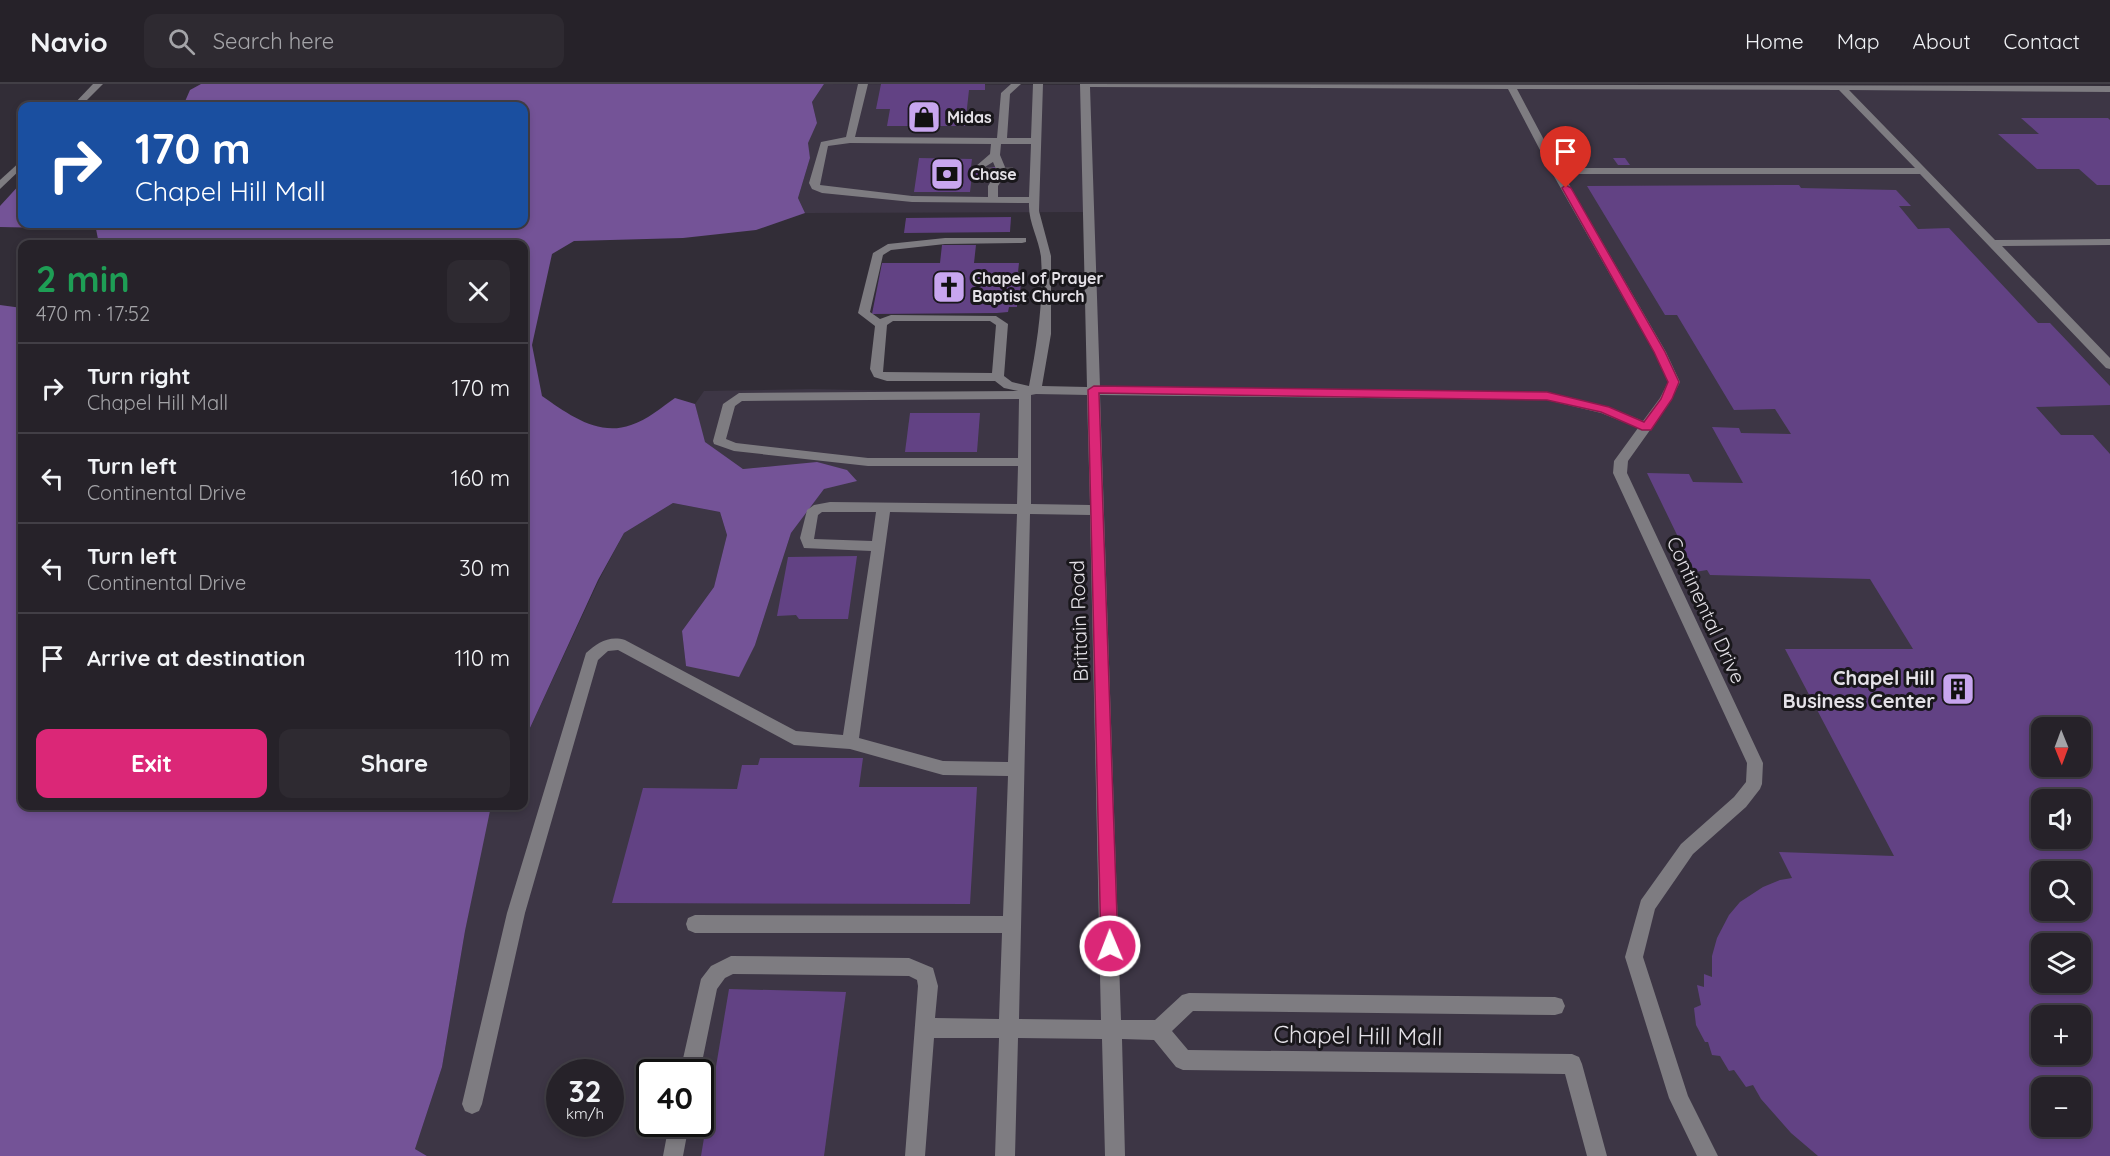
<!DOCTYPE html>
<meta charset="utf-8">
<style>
body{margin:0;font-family:Quicksand,sans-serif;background:#2e2a31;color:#f1f3f6;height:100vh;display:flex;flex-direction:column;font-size:22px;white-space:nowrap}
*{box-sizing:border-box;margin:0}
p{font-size:20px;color:#a4a4a8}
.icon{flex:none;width:33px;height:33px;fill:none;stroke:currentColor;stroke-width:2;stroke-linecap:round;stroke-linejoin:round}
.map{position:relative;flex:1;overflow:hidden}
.side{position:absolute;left:18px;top:156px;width:510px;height:570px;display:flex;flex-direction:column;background:#262229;border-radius:12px;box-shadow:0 3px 9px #0003,0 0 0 2px #423f46}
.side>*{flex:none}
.guide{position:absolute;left:18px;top:18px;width:510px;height:126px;border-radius:12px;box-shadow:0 3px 9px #0003,0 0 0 2px #423f46;background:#1a4fa0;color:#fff;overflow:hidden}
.needle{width:39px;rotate:179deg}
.controls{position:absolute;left:2031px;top:633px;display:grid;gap:12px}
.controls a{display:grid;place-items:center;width:60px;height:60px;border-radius:12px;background:#262229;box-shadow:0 3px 9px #0003,0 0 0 2px #423f46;font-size:30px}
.speed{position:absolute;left:546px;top:975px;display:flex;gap:12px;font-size:30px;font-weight:700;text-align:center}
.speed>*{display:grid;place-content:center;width:78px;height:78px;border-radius:50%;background:#262229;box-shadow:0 3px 9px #0003,0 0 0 2px #423f46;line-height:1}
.speed small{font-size:15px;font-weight:400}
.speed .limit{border:3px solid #111;border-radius:9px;background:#fff;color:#111}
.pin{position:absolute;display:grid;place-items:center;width:51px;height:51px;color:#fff;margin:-62px -26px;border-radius:50% 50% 50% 0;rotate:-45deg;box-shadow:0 0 6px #0007}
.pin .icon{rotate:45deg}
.me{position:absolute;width:66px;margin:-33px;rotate:359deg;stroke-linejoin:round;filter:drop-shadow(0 0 4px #0008)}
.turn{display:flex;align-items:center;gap:21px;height:126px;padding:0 18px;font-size:27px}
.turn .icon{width:78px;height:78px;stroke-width:2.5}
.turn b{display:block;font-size:42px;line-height:51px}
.round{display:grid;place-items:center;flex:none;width:63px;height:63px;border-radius:12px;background:#2e2a31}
.headline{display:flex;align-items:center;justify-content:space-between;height:102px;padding:0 18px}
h1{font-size:36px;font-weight:700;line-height:45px;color:#1e9e55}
.cta{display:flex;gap:12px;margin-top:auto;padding:12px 18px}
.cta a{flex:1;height:69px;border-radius:12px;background:#db2777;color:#fff;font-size:24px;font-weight:700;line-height:69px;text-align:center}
.cta a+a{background:#2e2a31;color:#f1f3f6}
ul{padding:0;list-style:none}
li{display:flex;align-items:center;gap:18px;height:90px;padding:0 18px;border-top:2px solid #423f46}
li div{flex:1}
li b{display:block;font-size:22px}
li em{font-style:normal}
header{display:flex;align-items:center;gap:36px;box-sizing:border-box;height:84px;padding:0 30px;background:#262229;border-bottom:2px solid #423f46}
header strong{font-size:28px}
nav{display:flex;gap:33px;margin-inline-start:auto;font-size:21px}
.search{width:420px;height:54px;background:#2e2a31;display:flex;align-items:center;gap:15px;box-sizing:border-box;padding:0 21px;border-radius:12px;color:#a4a4a8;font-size:22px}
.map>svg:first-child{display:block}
.built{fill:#3d3645;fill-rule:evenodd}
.forest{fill:#745397}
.building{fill:#624284;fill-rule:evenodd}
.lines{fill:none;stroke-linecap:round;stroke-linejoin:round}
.minor-tunnel{stroke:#4d4851;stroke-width:10;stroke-dasharray:10 5;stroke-linecap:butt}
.minor{fill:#7e7c81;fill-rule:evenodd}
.route{fill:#db2777;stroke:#8e194d;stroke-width:1.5}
.labels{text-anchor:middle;stroke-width:6;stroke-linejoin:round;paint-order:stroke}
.far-poi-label{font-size:16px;font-weight:bold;fill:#e4e1e7;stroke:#19171b;text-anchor:start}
.street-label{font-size:20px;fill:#e4e1e7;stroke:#19171b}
.poi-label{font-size:20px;font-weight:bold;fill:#e4e1e7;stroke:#19171b;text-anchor:end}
.near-street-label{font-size:24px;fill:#e4e1e7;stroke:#19171b}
</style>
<header>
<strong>Navio</strong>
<div class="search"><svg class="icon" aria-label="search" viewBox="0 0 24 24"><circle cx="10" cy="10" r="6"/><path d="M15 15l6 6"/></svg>Search here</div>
<nav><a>Home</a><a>Map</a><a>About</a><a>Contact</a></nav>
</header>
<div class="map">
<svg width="2110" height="1072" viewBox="0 0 2110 1072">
<rect width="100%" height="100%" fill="#322d37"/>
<path class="built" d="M824,0L2110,5V1072H427L415,1065L442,983L465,847L488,728L491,722H524V657L599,496L624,449L673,419L720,428L727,451L714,503L682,547L686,582L755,561L791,449L824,405L775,382L743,385L704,358L695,320L704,307L811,305L1093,311L1089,128L805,129L798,114L810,74L807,59L817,39L812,18ZM2042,644H2080V682H2042ZM2042,716H2080V754H2042ZM2042,788H2080V826H2042ZM2042,860H2080V898H2042ZM2042,932H2080V970H2042ZM560,988H610V1040H560ZM650,988H700V1040H650ZM2042,1004H2080V1042H2042Z"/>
<g class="forest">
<path d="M201,0H824L812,18L817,39L808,59L810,74L798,114L805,129L756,146L683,154L574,157L552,170L532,261L542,312C568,330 598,353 631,341C647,336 662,323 675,314L695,320L705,358L743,385L817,378L847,386L857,397L824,405L791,449L755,561L739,593L686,582L682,547L714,503L727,451L720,428L673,419L624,449L598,496L524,657V160H99L96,145L0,143V122L22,98V140H524V22H183L190,6Z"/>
<path d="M0,221L22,224V722H491L465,847L442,983L415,1065L427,1072H0Z"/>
</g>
<g class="building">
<path d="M881,0H985V6H969L965,42H887L890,25H876Z"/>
<path d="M2021,34H2108L2110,36V101H2097L2079,85H2037L1998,50H2039Z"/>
<path d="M919,74L972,75L971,83H1013V91H972L970,108H914Z"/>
<path d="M1613,74H1625L1630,81H1618Z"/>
<path d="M1799,101L1801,104L1896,106L1911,122H1899L1918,145L1949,144L2038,239H2050L2110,302V321L2036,323L2061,351H2093L2110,370V1072H1818L1791,1049L1761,1015L1753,1001L1746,1003L1734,986L1729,987L1720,972L1712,971L1708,958H1705L1696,941L1694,924L1701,921L1697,901L1704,903V890L1712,893V872L1717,854L1729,831L1740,818L1763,803L1780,796L1792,794L1779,768L1894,772L1785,565H1913L1870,495L1710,491L1707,486L1695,488L1647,389L1689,390L1693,398L1743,399L1712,343L1739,344L1741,349L1791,350L1775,325L1734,326L1677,231H1665L1587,102ZM2042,644H2080V682H2042ZM2042,716H2080V754H2042ZM2042,788H2080V826H2042ZM2042,860H2080V898H2042ZM2042,932H2080V970H2042ZM2042,1004H2080V1042H2042Z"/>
<path d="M1011,133L1010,148L904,149L906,134Z"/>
<path d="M942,161H976L974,179H1019L1018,188H1021L1020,217H1017V223H1009L1008,228L997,229L872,230L882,179H940Z"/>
<path d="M910,329H980L977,368H905Z"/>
<path d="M857,472L848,535H799L796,531L777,532L788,473Z"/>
<path d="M760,674H863L859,703H977L970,820L612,819L643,704L737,705L742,681H758Z"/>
<path d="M729,905L846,908L824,1072H701Z"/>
</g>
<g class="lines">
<g class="minor-tunnel">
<path d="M1008,83V91"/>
<path d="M987,91L988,83"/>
</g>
<g class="minor">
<path d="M93,0H103L81,22H72Z"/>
<path d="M858,0H868L855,53L997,54L1001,9L1011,0H1021L1010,10L1007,54H1031L1033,0H1043L1039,127L1051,172V250L1042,302L1087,303L1080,0L2110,2V8L1849,6L1995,156L2110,155V161L2002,162L2110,274V285L2106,284L1920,90H1563L1666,268L1680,298L1670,318L1628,377L1627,389L1763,679L1762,700L1760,705L1746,723L1693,770L1655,825L1643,873L1688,1012L1718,1072H1697L1669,1014L1625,873L1641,816L1681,760L1734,713L1746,698L1747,679L1613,389L1614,377L1638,344L1601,329L1547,316L1100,311L1121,936H1155L1182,911L1189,909L1555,913L1562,915L1565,922L1562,929L1555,931L1193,927L1172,947L1188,966L1572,970L1579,973L1582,980L1607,1072H1587L1565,990L1183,986L1176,983L1154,956L1122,955L1125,1072H1105L1102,955L1018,954L1015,1072H995L999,954H934L925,1072H905L918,902L917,896L909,892L733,890L725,894L717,905L700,988H680L701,895L711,882L731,872L909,874L933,884L938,902L935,934L999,935L1002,849H695L688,846L686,840L688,834L695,831L1003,832L1008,692L943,691L850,665L794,661L618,566L608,567L598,576L525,829L482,1020L479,1027L472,1030L465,1027L462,1020L507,829L586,569C597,559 609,551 625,556L796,647L843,651L871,467L804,464L800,454L807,426L814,421L830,418L1017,420L1018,382H868L734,367L714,360L713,357L723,320L739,309L1018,307L1004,304L995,297H887L874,293L870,285L875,242L858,229L873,169L888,160L945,154H1026V158L1022,159L945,160L891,166L883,171L870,228L880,235L891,231L996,232L1008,240L1004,292L1012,298L1029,302C1037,260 1044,216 1041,173C1039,155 1028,138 1029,119L912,118L822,109L812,105L809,99L821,58L846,53ZM1090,3L1508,5L1551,87L1654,268L1668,298L1660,314L1643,337L1609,323L1547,308L1100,303ZM1517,5L1839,6L1915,84H1559ZM850,59L991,60L990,70L975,83L980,86L993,78L996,85H1004L1005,83L1000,71L1001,60H1031L1029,113H998V102L1005,91L1000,88L996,89L988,102V113L912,112L820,101L828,62ZM893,237H990L996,241L992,289L883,288L887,241ZM1036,310L1087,311L1090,421L1031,420V311ZM1019,315L1018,374H868L736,359L726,355L735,322L742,317ZM822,428H876L872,457L814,455L818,431ZM890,428L1017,430L1008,678L943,677L859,654ZM1030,430L1090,431L1101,936L1019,935Z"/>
<path d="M22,76V84L0,105V96Z"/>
<path d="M669,1040H689L683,1072H663Z"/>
</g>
</g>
<path class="route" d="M1566,101L1571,104L1665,268L1679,298L1672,315L1651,346H1642L1601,328L1547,316L1099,309L1118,862L1116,868L1110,870L1104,868L1101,862L1088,306L1094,302L1547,308L1609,323L1644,338L1661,315L1668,298L1654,268L1562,104Z"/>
<defs>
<symbol id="shop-square" viewBox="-11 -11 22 22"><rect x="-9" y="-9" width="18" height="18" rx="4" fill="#c8a6ef" stroke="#19171b"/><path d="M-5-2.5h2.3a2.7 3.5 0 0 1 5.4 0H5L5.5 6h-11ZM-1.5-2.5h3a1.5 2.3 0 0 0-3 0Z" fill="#111"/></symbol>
<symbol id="bank-square" viewBox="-11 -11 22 22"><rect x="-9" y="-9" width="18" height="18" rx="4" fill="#c8a6ef" stroke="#19171b"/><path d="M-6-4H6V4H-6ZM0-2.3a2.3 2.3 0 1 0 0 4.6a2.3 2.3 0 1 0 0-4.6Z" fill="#111"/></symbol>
<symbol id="church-square" viewBox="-11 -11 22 22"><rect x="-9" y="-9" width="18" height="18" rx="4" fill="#c8a6ef" stroke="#19171b"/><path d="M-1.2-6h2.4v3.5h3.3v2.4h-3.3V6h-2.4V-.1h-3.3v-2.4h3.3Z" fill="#111"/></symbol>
<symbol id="building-square" viewBox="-11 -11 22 22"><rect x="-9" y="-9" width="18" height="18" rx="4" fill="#c8a6ef" stroke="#19171b"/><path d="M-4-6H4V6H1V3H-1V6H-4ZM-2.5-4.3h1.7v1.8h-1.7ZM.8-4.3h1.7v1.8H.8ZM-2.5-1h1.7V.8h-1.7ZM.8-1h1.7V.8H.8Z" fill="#111"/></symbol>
</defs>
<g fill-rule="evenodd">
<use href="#shop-square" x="905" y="14" width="38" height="38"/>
<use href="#bank-square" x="928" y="71" width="38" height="38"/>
<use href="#church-square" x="930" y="184" width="38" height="38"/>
<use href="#building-square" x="1939" y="586" width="38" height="38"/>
</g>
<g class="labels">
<g class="far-poi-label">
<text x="947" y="39">Midas</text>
<text x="970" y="96">Chase</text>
<text x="972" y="200">Chapel of Prayer<tspan x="972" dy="18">Baptist Church</tspan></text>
</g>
<g class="street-label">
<text transform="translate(1706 526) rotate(65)" y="7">Continental Drive</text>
<text transform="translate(1079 537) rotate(-92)" y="7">Brittain Road</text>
</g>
<g class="poi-label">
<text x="1935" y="601">Chapel Hill<tspan x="1935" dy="23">Business Center</tspan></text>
</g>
<g class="near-street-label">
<text transform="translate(1358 952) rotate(1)" y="8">Chapel Hill Mall</text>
</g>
</g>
</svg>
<div class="controls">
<a><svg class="needle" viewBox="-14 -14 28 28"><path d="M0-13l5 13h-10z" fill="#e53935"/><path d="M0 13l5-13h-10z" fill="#a4a4a8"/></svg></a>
<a><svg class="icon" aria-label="sound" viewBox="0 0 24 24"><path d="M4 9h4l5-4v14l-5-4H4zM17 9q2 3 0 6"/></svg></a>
<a><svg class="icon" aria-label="search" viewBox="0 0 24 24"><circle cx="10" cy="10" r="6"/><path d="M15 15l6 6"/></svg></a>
<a><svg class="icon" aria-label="layers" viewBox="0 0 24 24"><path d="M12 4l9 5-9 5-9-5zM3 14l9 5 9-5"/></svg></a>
<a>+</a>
<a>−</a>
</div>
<div class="speed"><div>32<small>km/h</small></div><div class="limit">40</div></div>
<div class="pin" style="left:1566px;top:104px;background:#d93025"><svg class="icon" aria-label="arrive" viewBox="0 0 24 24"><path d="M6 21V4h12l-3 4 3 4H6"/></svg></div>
<svg class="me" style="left:1110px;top:862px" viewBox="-20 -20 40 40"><circle r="17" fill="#db2777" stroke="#fff" stroke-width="3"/><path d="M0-11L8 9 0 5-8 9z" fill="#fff"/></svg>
<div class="guide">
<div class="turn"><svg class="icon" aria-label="right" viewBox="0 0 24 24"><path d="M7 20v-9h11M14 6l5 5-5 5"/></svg><div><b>170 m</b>Chapel Hill Mall</div></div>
</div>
<section class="side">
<div class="headline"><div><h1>2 min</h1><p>470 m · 17:52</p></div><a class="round"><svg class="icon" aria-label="close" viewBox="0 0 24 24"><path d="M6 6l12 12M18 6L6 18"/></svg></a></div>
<ul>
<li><svg class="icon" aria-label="right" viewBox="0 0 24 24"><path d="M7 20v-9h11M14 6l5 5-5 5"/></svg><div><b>Turn right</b><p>Chapel Hill Mall</p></div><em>170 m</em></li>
<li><svg class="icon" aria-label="left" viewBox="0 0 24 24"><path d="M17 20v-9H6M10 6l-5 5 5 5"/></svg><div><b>Turn left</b><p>Continental Drive</p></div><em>160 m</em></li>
<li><svg class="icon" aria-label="left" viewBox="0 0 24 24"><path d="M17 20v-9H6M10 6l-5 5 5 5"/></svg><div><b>Turn left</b><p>Continental Drive</p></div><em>30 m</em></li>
<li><svg class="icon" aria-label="arrive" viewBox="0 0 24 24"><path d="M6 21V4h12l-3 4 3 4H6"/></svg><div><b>Arrive at destination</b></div><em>110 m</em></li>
</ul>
<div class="cta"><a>Exit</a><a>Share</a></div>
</section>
</div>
